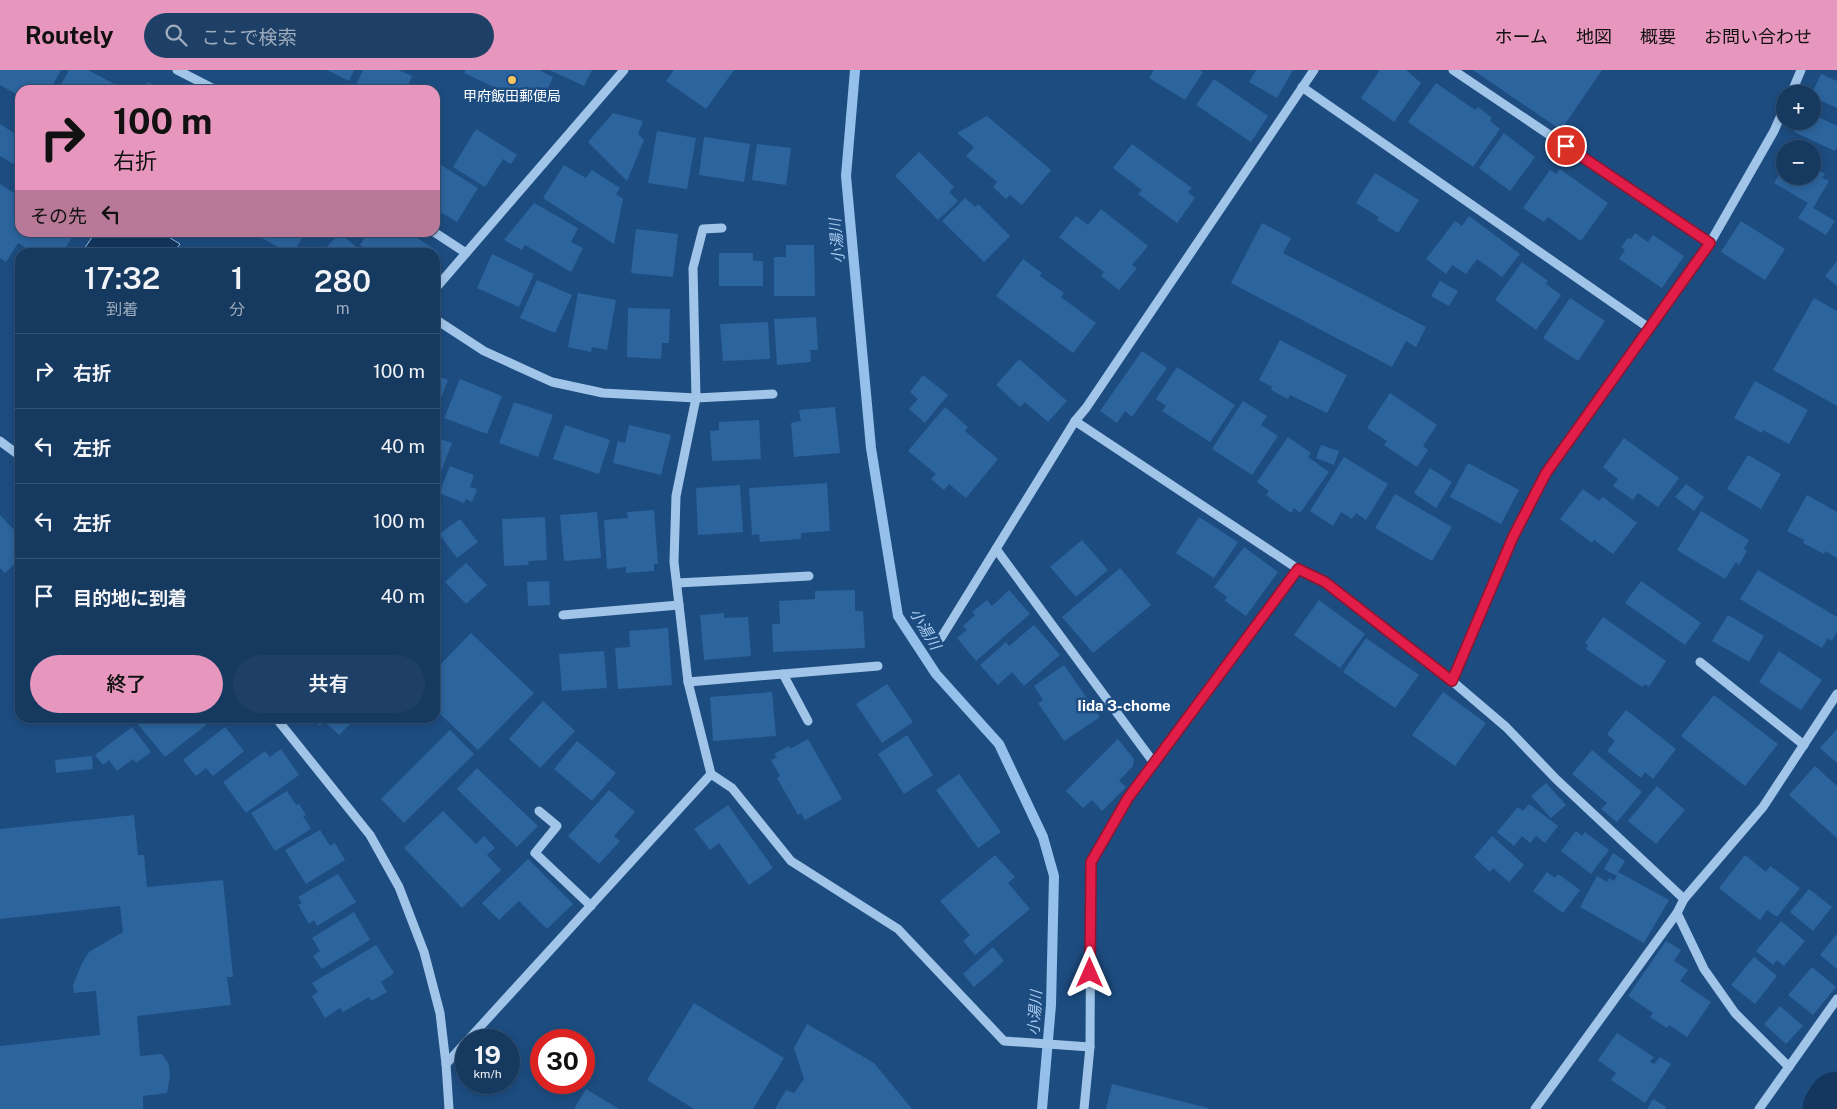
<!DOCTYPE html>
<html lang="ja">
<meta charset="utf-8">
<style>
body{margin:0;font-family:"Public Sans","Noto Sans JP",sans-serif;background:#1f4066;color:#f1f3f6;height:100vh;display:flex;flex-direction:column;font-size:19px;white-space:nowrap}
*{box-sizing:border-box;margin:0}
p{font-size:16px;color:#9eacbd}
.icon{flex:none;width:28px;height:28px;fill:none;stroke:currentColor;stroke-width:2;stroke-linecap:round;stroke-linejoin:round}
.map{position:relative;flex:1;overflow:hidden}
.details{position:absolute;left:15px;top:178px;width:425px;height:475px;display:flex;flex-direction:column;background:#163960;border-radius:15px;box-shadow:0 2px 8px #0003,0 0 0 1px #355375}
.details>*{flex:none}
.banner{position:absolute;left:15px;top:15px;width:425px;height:152px;border-radius:15px;box-shadow:0 2px 8px #0003,0 0 0 1px #355375;background:#e797bd;color:#111;overflow:hidden}
.tools{position:absolute;left:1776px;top:15px;display:grid;gap:10px}
.tools a{display:grid;place-items:center;width:45px;height:45px;border-radius:50%;background:#163960;box-shadow:0 2px 8px #0003,0 0 0 1px #355375;font-size:25px}
.speed{position:absolute;left:455px;top:959px;display:flex;gap:10px;font-size:25px;font-weight:700;text-align:center}
.speed>*{display:grid;place-content:center;width:65px;height:65px;border-radius:50%;background:#163960;box-shadow:0 2px 8px #0003,0 0 0 1px #355375;line-height:1}
.speed small{font-size:12px;font-weight:400}
.speed .limit{border:8px solid #d22;background:#fff;color:#111}
.pin{position:absolute;display:grid;place-items:center;width:42px;height:42px;color:#fff;margin:-21px;border:2px solid #fff;border-radius:50%;box-shadow:0 1px 5px #0007}
.me{position:absolute;width:55px;margin:-28px;rotate:0deg;stroke-linejoin:round;filter:drop-shadow(0 0 4px #0008)}
.turn{display:flex;align-items:center;gap:18px;height:105px;padding:0 15px;font-size:22px}
.turn .icon{width:65px;height:65px;stroke-width:2.5}
.turn b{display:block;font-size:35px;line-height:42px}
.then{display:flex;align-items:center;height:48px;padding:0 15px;background:#0003;gap:10px;font-size:19px}
.eta{display:flex;justify-content:space-evenly;align-items:center;height:85px;text-align:center}
.eta b{font-size:30px;font-weight:600;line-height:35px}
.action{display:flex;gap:10px;margin-top:auto;padding:10px 15px}
.action a{flex:1;height:58px;border-radius:30px;background:#e797bd;color:#111;font-size:20px;font-weight:600;line-height:58px;text-align:center}
.action a+a{background:#1f4066;color:#f1f3f6}
ul{padding:0;list-style:none}
li{display:flex;align-items:center;gap:15px;height:75px;padding:0 15px;border-top:1px solid #355375}
li div{flex:1}
li b{display:block;font-size:19px}
li em{font-style:normal}
header{display:flex;align-items:center;gap:30px;box-sizing:border-box;height:70px;padding:0 25px;background:#e797bd;color:#111}
header strong{font-size:24px}
nav{display:flex;gap:28px;margin-inline-start:auto;font-size:18px}
.search{width:350px;height:45px;background:#1f4066;display:flex;align-items:center;gap:12px;box-sizing:border-box;padding:0 18px;border-radius:28px;color:#9eacbd;font-size:19px}
.map>svg:first-child{display:block}
.water{fill:#13375e;stroke:#94c0eb}
.lines{fill:none;stroke-linecap:round;stroke-linejoin:round}
.stream{stroke:#94c0eb;stroke-width:10}
.river{stroke:#13375e;stroke-width:59}
.building{fill:#2c649d}
.minor{stroke:#a1c5e9;stroke-width:9}
.route-casing{stroke:#92132f;stroke-width:12}
.route{stroke:#e11d48;stroke-width:9}
.poi-dot{fill:#f9c55f;stroke:#1d4c80;stroke-width:2}
.labels{text-anchor:middle;stroke-width:5;stroke-linejoin:round;paint-order:stroke}
.poi-label{font-size:14px;fill:#fff;stroke:#1d4c80}
.water-label{font-size:15px;font-style:italic;fill:#accef1;stroke:#1d4c80}
.neighbourhood-label{font-size:15px;font-weight:bold;fill:#fff;stroke:#1d4c80}
</style>
<header>
<strong>Routely</strong>
<div class="search"><svg class="icon" aria-label="search" viewBox="0 0 24 24"><circle cx="10" cy="10" r="6"/><path d="M15 15l6 6"/></svg>ここで検索</div>
<nav><a>ホーム</a><a>地図</a><a>概要</a><a>お問い合わせ</a></nav>
</header>
<div class="map">
<svg width="1837" height="1039" viewBox="0 0 1837 1039">
<rect width="100%" height="100%" fill="#1d4c80"/>
<path class="water" d="M95,163H162L180,174L174,182H82Z"/>
<g class="lines">
<path class="stream" d="M855,0L846,106L871,378L898,546L936,604L999,674L1043,767L1054,806L1051,935L1042,1039"/>
<path class="river" d="M1832,1039L1837,1031"/>
</g>
<g class="building">
<path d="M0,0H61L50,20H20V26L0,15Z"/>
<path d="M69,0H88L120,17L118,20H58Z"/>
<path d="M327,0H354L349,11Z"/>
<path d="M363,0H398L412,6L406,20H354Z"/>
<path d="M466,0H539L553,7L543,29L536,26L534,31L528,28L526,32L464,3Z"/>
<path d="M549,0H592L584,16Z"/>
<path d="M674,0H734L706,39L666,11Z"/>
<path d="M1154,0H1199L1203,2L1185,30L1149,8Z"/>
<path d="M1256,0H1293L1277,28L1249,12Z"/>
<path d="M1380,0H1406L1421,13L1394,52L1361,28Z"/>
<path d="M1473,0H1602L1561,60Z"/>
<path d="M1821,4L1837,11V38L1812,27V23Z"/>
<path d="M1214,9L1268,46L1251,72L1196,35Z"/>
<path d="M148,12L165,20H144Z"/>
<path d="M1436,13L1475,40L1478,37L1492,48L1490,51L1500,59L1473,97L1408,52Z"/>
<path d="M613,43L643,51L638,64L644,70L627,111L588,72Z"/>
<path d="M1812,44L1837,56V77L1835,81L1794,62L1799,51H1812Z"/>
<path d="M987,46L1051,100L1022,135L1010,125L1006,129L993,117L997,112L966,86L974,77L957,63Z"/>
<path d="M0,54L14,63L17,60L20,62V98L0,86Z"/>
<path d="M476,59L517,85L511,94L503,89L485,117L453,97Z"/>
<path d="M657,61L696,68L687,119L648,113Z"/>
<path d="M1504,63L1535,87L1510,121L1479,98Z"/>
<path d="M704,67L750,74L744,112L699,105Z"/>
<path d="M757,74L791,78L786,115L752,110Z"/>
<path d="M1132,74L1192,118L1188,122L1195,128L1177,153L1138,124L1142,120L1113,98Z"/>
<path d="M919,82L954,117L949,122L958,131L938,150L895,106Z"/>
<path d="M1785,94V106H1812V96L1825,104L1822,108L1829,111L1813,138L1835,151L1826,165L1798,148L1808,133L1774,113Z"/>
<path d="M441,95L478,118L457,152L435,139V105Z"/>
<path d="M564,95L586,108L592,100L620,118L616,124L623,129L614,174L543,128Z"/>
<path d="M1560,99L1608,133L1581,171L1548,147L1544,152L1523,138L1550,100L1556,104Z"/>
<path d="M1375,103L1419,130L1398,163L1377,150L1379,147L1356,133Z"/>
<path d="M0,114L20,127V162H75L63,182H22L25,177L18,173L6,192L0,188Z"/>
<path d="M965,128L975,137L978,134L1010,166L984,192L942,151Z"/>
<path d="M534,133L578,158L571,172L583,178L571,202L525,175L522,180L504,170Z"/>
<path d="M1101,139L1148,176L1132,195L1137,198L1119,220L1101,206L1104,202L1059,167L1076,146L1088,155Z"/>
<path d="M1469,146L1520,184L1502,207L1477,189L1466,204L1452,195L1446,204L1426,189L1455,151L1462,156Z"/>
<path d="M1741,151L1785,179L1765,210L1721,182Z"/>
<path d="M1262,153L1291,168L1283,183L1426,257L1416,277L1406,271L1392,297L1231,213Z"/>
<path d="M636,159L678,164L673,207L631,203Z"/>
<path d="M251,162H305L294,182H287Z"/>
<path d="M369,162H409L438,182L435,186V182H371L360,175Z"/>
<path d="M340,163L362,182H322Z"/>
<path d="M1635,163L1648,172L1653,165L1684,186L1662,218L1619,189L1625,180L1621,177L1628,168L1631,169Z"/>
<path d="M786,175H814L815,226H774V187H786Z"/>
<path d="M719,183H753V191H763V216H719Z"/>
<path d="M492,184L534,204L519,237L477,218Z"/>
<path d="M20,186V200L14,196Z"/>
<path d="M1023,189L1042,203L1040,206L1064,223L1061,227L1096,253L1073,283L996,226Z"/>
<path d="M1837,191V216L1825,206Z"/>
<path d="M1522,192L1548,211L1546,214L1561,225L1536,260L1495,230Z"/>
<path d="M537,210L572,225L555,263L520,248Z"/>
<path d="M1440,211L1458,221L1449,236L1431,226Z"/>
<path d="M578,223L616,230L607,280L592,277L591,282L568,277Z"/>
<path d="M1570,228L1605,251L1578,291L1543,268Z"/>
<path d="M1814,228L1837,241V336L1773,300Z"/>
<path d="M628,238L670,239L669,273H662L661,289L627,287Z"/>
<path d="M816,247L818,280H810L811,292L777,295L774,249Z"/>
<path d="M768,252L770,289L723,291L720,254Z"/>
<path d="M1280,270L1347,305L1327,343L1290,325L1288,329L1271,320L1272,317L1259,310Z"/>
<path d="M1142,281L1167,298L1132,347L1125,341L1117,353L1100,341Z"/>
<path d="M1019,289L1067,331L1048,352L1025,332L1020,337L996,315Z"/>
<path d="M1177,297L1235,335L1210,372L1162,341L1166,336L1156,329Z"/>
<path d="M435,305L448,310L435,343Z"/>
<path d="M923,305L948,325L925,353L909,339L918,329L910,322Z"/>
<path d="M460,309L502,326L487,364L444,348Z"/>
<path d="M1755,311L1808,340L1789,374L1763,360L1762,363L1734,348Z"/>
<path d="M1390,323L1437,355L1423,376L1428,380L1417,397L1384,375L1387,371L1367,358Z"/>
<path d="M1243,331L1267,346L1261,355L1278,366L1252,405L1212,379Z"/>
<path d="M514,332L553,345L538,387L499,373Z"/>
<path d="M835,337L840,383L794,387L791,353L801,351L799,340Z"/>
<path d="M945,337L968,357L965,361L998,389L966,428L949,414L944,420L931,409L936,404L908,381Z"/>
<path d="M759,350L761,389L712,391L710,361L719,360V352Z"/>
<path d="M565,355L610,370L599,404L553,389Z"/>
<path d="M629,355L671,365L661,405L613,393L618,371L625,373Z"/>
<path d="M435,367L452,373L438,409L435,408Z"/>
<path d="M1288,367L1311,383L1308,387L1329,402L1300,443L1294,438L1291,443L1266,425L1269,421L1257,412Z"/>
<path d="M1624,368L1679,408L1658,437L1638,423L1633,430L1613,416L1618,409L1603,397Z"/>
<path d="M1321,375L1339,381L1334,395L1316,388Z"/>
<path d="M1748,385L1781,404L1761,439L1727,419Z"/>
<path d="M1344,387L1388,414L1366,450L1356,443L1352,449L1341,442L1333,456L1310,441Z"/>
<path d="M1468,393L1519,420L1501,454L1450,427Z"/>
<path d="M450,396L474,405L470,417L477,419L472,432L466,429L464,433L439,423Z"/>
<path d="M1430,398L1452,412L1436,438L1414,423Z"/>
<path d="M827,413L830,461L801,463V469L760,472L759,464L752,465L749,418Z"/>
<path d="M1686,414L1704,427L1694,441L1675,427Z"/>
<path d="M740,415L743,462L698,465L696,418Z"/>
<path d="M1583,419L1599,431L1603,427L1637,453L1613,484L1594,470L1592,473L1560,449Z"/>
<path d="M1395,424L1452,457L1432,491L1375,458Z"/>
<path d="M1807,425L1837,442V488L1825,481L1824,484L1803,473L1804,470L1787,461Z"/>
<path d="M654,440L658,494H654V501L626,503V497L607,499L604,450L628,448L627,442Z"/>
<path d="M1701,441L1749,470L1744,479L1747,481L1739,495L1736,492L1725,509L1677,480Z"/>
<path d="M597,442L601,488L564,491L560,445Z"/>
<path d="M0,445L20,466V489L5,503L0,498Z"/>
<path d="M545,447L547,490L528,491L529,495L504,496L502,449Z"/>
<path d="M1199,447L1238,472L1214,508L1176,483Z"/>
<path d="M460,449L478,472L457,488L439,464Z"/>
<path d="M1082,470L1108,500L1076,527L1050,497Z"/>
<path d="M1244,477L1278,502L1246,546L1225,531L1227,527L1214,517Z"/>
<path d="M466,493L487,515L466,534L445,512Z"/>
<path d="M1120,498L1151,535L1093,583L1062,547Z"/>
<path d="M1758,500L1837,547V562L1832,571L1828,568L1822,578L1740,529Z"/>
<path d="M549,511L550,535L528,536L527,512Z"/>
<path d="M1641,511L1701,553L1685,575L1625,533Z"/>
<path d="M855,520V541H863L865,578L773,582L772,554H780L779,531L815,529V521Z"/>
<path d="M1009,520L1030,544L976,591L957,568L967,560L963,556L975,545L972,542L987,530L992,536Z"/>
<path d="M1319,530L1365,564L1340,598L1294,565Z"/>
<path d="M724,543V548L748,547L751,586L704,590L700,545Z"/>
<path d="M1728,545L1764,566L1749,592L1712,571Z"/>
<path d="M1603,547L1666,591L1649,617L1645,614L1642,617L1586,579L1588,575L1585,573Z"/>
<path d="M1034,555L1060,585L1024,616L1012,602L998,615L980,595L1006,572L1009,576Z"/>
<path d="M668,558L672,615L618,619L615,578L630,577L629,561Z"/>
<path d="M471,563L534,623L478,680L435,639V600Z"/>
<path d="M1366,568L1419,605L1395,638L1343,602Z"/>
<path d="M604,581L607,618L562,621L559,584Z"/>
<path d="M1779,581L1822,610L1801,640L1759,612Z"/>
<path d="M1064,595L1100,647L1064,671L1038,633L1043,630L1034,616Z"/>
<path d="M887,614L913,652L882,673L856,634Z"/>
<path d="M772,622L776,666L713,671L710,627Z"/>
<path d="M1443,622L1486,653L1455,696L1412,665Z"/>
<path d="M1714,625L1778,674L1745,716L1681,666Z"/>
<path d="M543,631L575,661L540,698L509,669Z"/>
<path d="M1626,640L1676,679L1653,709L1645,702L1641,708L1607,681L1615,671L1607,664Z"/>
<path d="M144,648H215L165,687L137,653Z"/>
<path d="M310,648H356L339,665L324,651L320,656Z"/>
<path d="M132,657L151,682L136,693L133,689L117,701L109,690L103,695L95,685Z"/>
<path d="M225,657L244,681L213,706L206,698L196,706L183,690Z"/>
<path d="M1837,659V693L1820,678Z"/>
<path d="M450,660L474,684L404,753L381,729Z"/>
<path d="M907,665L933,705L904,724L878,684Z"/>
<path d="M808,669L842,729L805,750L801,743L798,745L777,708L780,706L771,690L777,687L774,684L789,676L790,679Z"/>
<path d="M1118,669L1134,689L1133,696L1119,711L1126,717L1102,741L1092,730L1083,738L1066,721Z"/>
<path d="M577,671L616,703L592,731L554,699Z"/>
<path d="M281,679L299,705L246,743L223,712L265,681L270,687Z"/>
<path d="M1592,680L1642,722L1617,752L1601,739L1607,733L1572,704Z"/>
<path d="M92,686L93,699L56,703L55,690Z"/>
<path d="M1815,696L1837,716V768L1789,725Z"/>
<path d="M477,698L538,756L517,777L457,719Z"/>
<path d="M959,704L1001,762L978,778L936,720Z"/>
<path d="M1546,713L1566,735L1551,748L1531,726Z"/>
<path d="M1657,716L1685,740L1656,774L1628,751Z"/>
<path d="M609,720L635,742L614,766L620,771L599,794L568,766Z"/>
<path d="M287,721L296,735L299,734L306,745L303,746L311,759L275,781L251,743Z"/>
<path d="M1529,734L1558,756L1545,773L1536,766L1530,773L1522,766L1514,776L1497,762L1518,737L1523,741Z"/>
<path d="M728,735L773,798L749,815L719,773L710,780L694,759Z"/>
<path d="M443,741L476,774L484,766L495,778L487,785L501,800L462,838L404,778Z"/>
<path d="M134,745L138,785H144L147,817L223,810L233,907H227L231,935L137,946L140,986L162,984L169,995L170,1007L167,1023L143,1026V1039H0V976L100,965L96,921L74,923L73,915L82,893L89,882L123,862L120,836L0,849V759Z"/>
<path d="M320,760L330,776L335,773L345,790L306,814L285,780Z"/>
<path d="M1576,761L1582,766L1585,762L1609,780L1591,804L1561,781Z"/>
<path d="M1492,766L1524,795L1509,812L1493,798L1490,802L1474,787Z"/>
<path d="M1613,783L1625,791L1618,802L1669,830L1644,873L1580,837L1597,806L1607,812L1609,808L1614,811L1617,806L1604,799Z"/>
<path d="M995,785L1015,807L1008,813L1030,839L975,885L963,871L970,865L940,831Z"/>
<path d="M1745,785L1766,802L1770,796L1800,818L1777,847L1767,840L1760,850L1719,818Z"/>
<path d="M528,789L573,834L547,859L519,831L499,850L482,833Z"/>
<path d="M1547,802L1555,808L1558,804L1580,820L1563,843L1533,821Z"/>
<path d="M338,804L356,832L317,856L314,850L309,854L298,835L302,833L298,827Z"/>
<path d="M1809,819L1832,837L1813,861L1790,842Z"/>
<path d="M354,842L370,870L322,899L313,886L320,881L312,868Z"/>
<path d="M1781,851L1805,871L1784,896L1777,890L1773,895L1756,881Z"/>
<path d="M1837,864V899L1820,885Z"/>
<path d="M1666,871L1681,880L1674,891L1688,900L1680,911L1711,932L1687,967L1669,955L1667,958L1650,947L1653,943L1628,926Z"/>
<path d="M376,875L394,903L381,912L387,922L371,931L369,927L343,942L340,938L325,948L312,926L318,922L312,913Z"/>
<path d="M993,877L1004,891L974,917L963,904Z"/>
<path d="M1754,887L1777,906L1755,934L1731,915Z"/>
<path d="M1812,897L1836,917L1813,945L1788,925Z"/>
<path d="M694,933L784,988L753,1039H694L647,1010Z"/>
<path d="M1780,936L1803,956L1786,974L1764,954Z"/>
<path d="M807,954L874,993L912,1039H775L786,1020L794,1023L804,1009L794,978Z"/>
<path d="M1617,963L1654,987L1650,992L1654,994L1660,987L1671,994L1645,1033L1611,1010L1616,1003L1598,990Z"/>
<path d="M1112,1014L1208,1038V1039H1106Z"/>
<path d="M586,1019L619,1039H574Z"/>
<path d="M1653,1029L1666,1037L1665,1039H1647Z"/>
</g>
<g class="lines">
<g class="minor">
<path d="M177,0L216,20"/>
<path d="M1453,0L1710,173"/>
<path d="M1302,17L1649,258"/>
<path d="M1791,24L1801,0"/>
<path d="M722,158L703,159L693,198L696,328L773,324"/>
<path d="M434,162L466,183"/>
<path d="M435,219L624,0"/>
<path d="M435,249L484,281L552,312L603,323L696,328L676,426L674,492L688,612L711,704"/>
<path d="M1075,351L1086,338L1314,0"/>
<path d="M0,371L20,386"/>
<path d="M996,479L1154,693"/>
<path d="M677,513L809,506"/>
<path d="M563,545L679,535"/>
<path d="M941,568L1075,351L1298,499L1325,512L1452,611L1506,657L1556,709L1684,829"/>
<path d="M1700,592L1804,675"/>
<path d="M783,604L808,651"/>
<path d="M1452,611L1513,467L1546,403L1710,173L1774,61L1785,36"/>
<path d="M688,612L878,596"/>
<path d="M276,648L370,765L399,817L424,882L440,943L446,994L449,1039"/>
<path d="M539,741L557,756L535,783L591,836"/>
<path d="M1677,843L1704,899L1735,943L1789,997"/>
<path d="M468,970L711,704L732,718L791,791L898,859L1004,971L1090,977"/>
<path d="M446,994L466,972"/>
<path d="M1084,1039L1090,977L1091,792L1129,728L1298,499"/>
<path d="M1535,1039L1677,843L1684,829L1763,737L1837,624"/>
<path d="M1759,1039L1837,929"/>
</g>
</g>
<g class="lines">
<defs>
<path id="route" d="M1090,903L1091,792L1128,728L1298,499L1325,512L1452,611L1513,467L1546,403L1710,173L1566,76"/>
</defs>
<use href="#route" class="route-casing"/>
<use href="#route" class="route"/>
</g>
<circle class="poi-dot" cx="512" cy="10" r="5"/>
<g class="labels">
<g class="poi-label">
<text x="512" y="31">甲府飯田郵便局</text>
</g>
<g class="water-label">
<text transform="translate(837 171) rotate(-95)" y="5">小湯川</text>
<text transform="translate(925 559) rotate(59)" y="5">小湯川</text>
<text transform="translate(1035 943) rotate(-86)" y="5">小湯川</text>
</g>
<g class="neighbourhood-label">
<text x="1124" y="641">Iida 3-chome</text>
</g>
</g>
</svg>
<div class="tools">
<a>+</a>
<a>−</a>
</div>
<div class="speed"><div>19<small>km/h</small></div><div class="limit">30</div></div>
<div class="pin" style="left:1566px;top:76px;background:#d93025"><svg class="icon" aria-label="arrive" viewBox="0 0 24 24"><path d="M6 21V4h12l-3 4 3 4H6"/></svg></div>
<svg class="me" style="left:1090px;top:903px" viewBox="-20 -20 40 40"><path d="M0-17L14 15 0 8-14 15z" fill="#e11d48" stroke="#fff" stroke-width="4"/></svg>
<div class="banner">
<div class="turn"><svg class="icon" aria-label="right" viewBox="0 0 24 24"><path d="M7 20v-9h11M14 6l5 5-5 5"/></svg><div><b>100 m</b>右折</div></div>
<div class="then">その先<svg class="icon" aria-label="left" viewBox="0 0 24 24"><path d="M17 20v-9H6M10 6l-5 5 5 5"/></svg></div>
</div>
<section class="details">
<div class="eta">
<div><b>17:32</b><p>到着</p></div>
<div><b>1</b><p>分</p></div>
<div><b>280</b><p>m</p></div>
</div>
<ul>
<li><svg class="icon" aria-label="right" viewBox="0 0 24 24"><path d="M7 20v-9h11M14 6l5 5-5 5"/></svg><div><b>右折</b></div><em>100 m</em></li>
<li><svg class="icon" aria-label="left" viewBox="0 0 24 24"><path d="M17 20v-9H6M10 6l-5 5 5 5"/></svg><div><b>左折</b></div><em>40 m</em></li>
<li><svg class="icon" aria-label="left" viewBox="0 0 24 24"><path d="M17 20v-9H6M10 6l-5 5 5 5"/></svg><div><b>左折</b></div><em>100 m</em></li>
<li><svg class="icon" aria-label="arrive" viewBox="0 0 24 24"><path d="M6 21V4h12l-3 4 3 4H6"/></svg><div><b>目的地に到着</b></div><em>40 m</em></li>
</ul>
<div class="action"><a>終了</a><a>共有</a></div>
</section>
</div>
